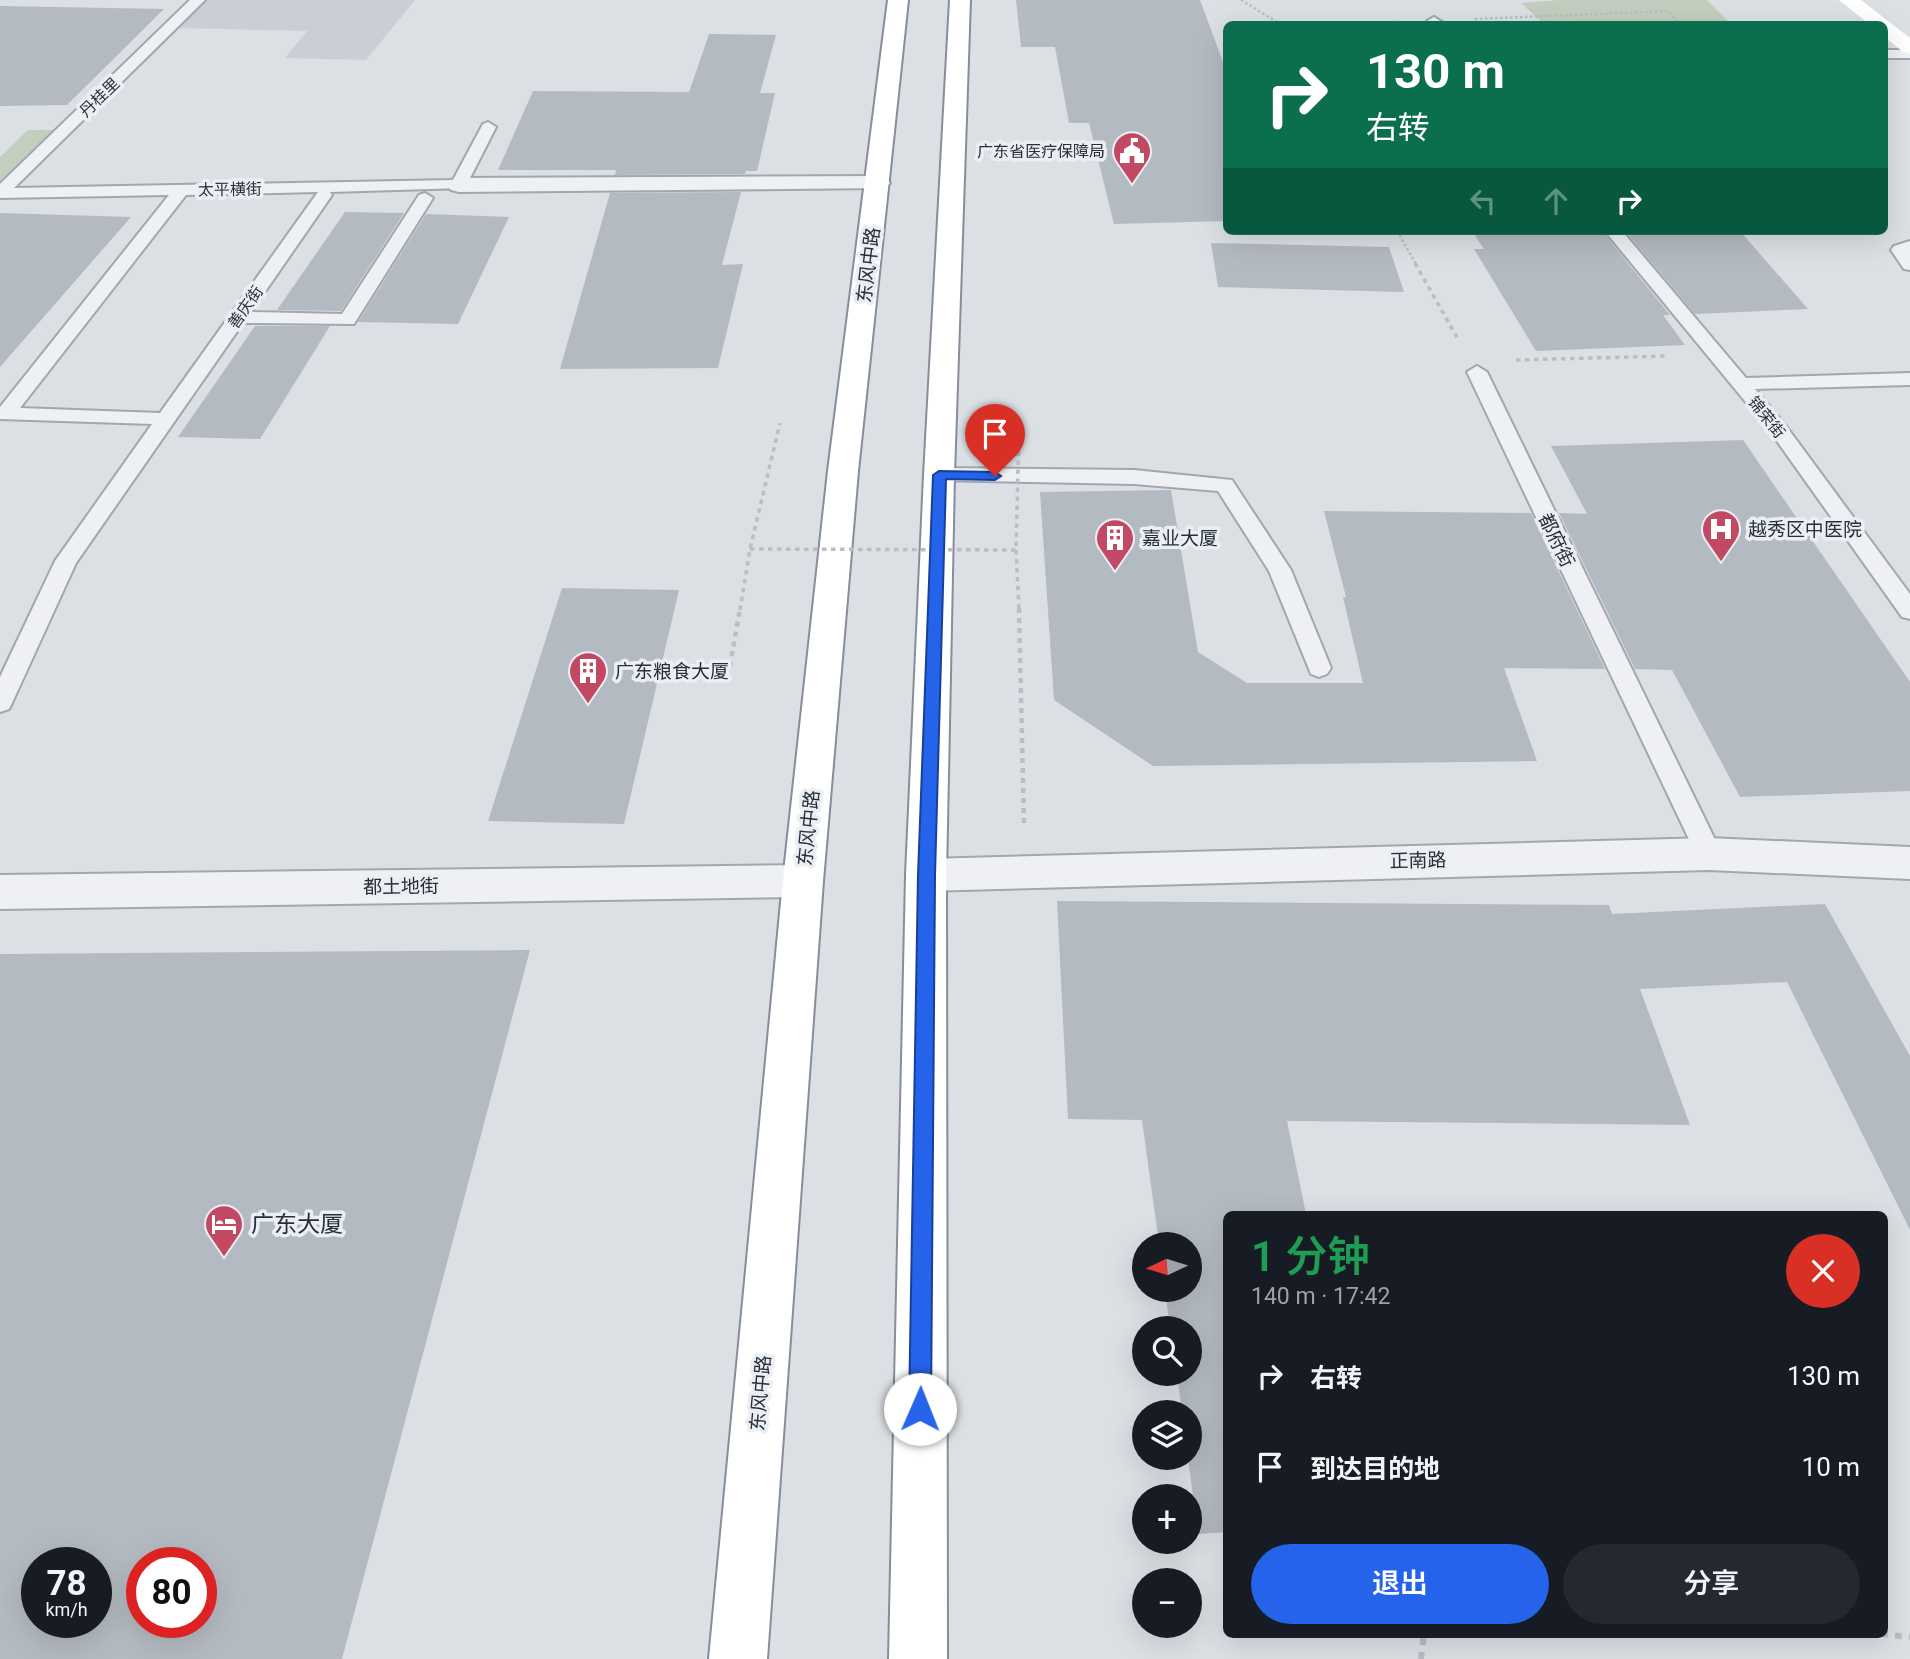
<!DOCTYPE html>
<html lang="zh">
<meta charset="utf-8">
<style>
body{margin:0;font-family:Roboto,"Noto Sans SC",sans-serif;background:#242831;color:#f1f3f6;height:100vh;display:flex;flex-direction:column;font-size:26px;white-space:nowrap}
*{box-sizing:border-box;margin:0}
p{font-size:23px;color:#9ea1a6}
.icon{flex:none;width:38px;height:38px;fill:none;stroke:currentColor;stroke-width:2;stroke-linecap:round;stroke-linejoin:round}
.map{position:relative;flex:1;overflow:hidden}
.drawer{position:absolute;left:1223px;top:1211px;width:665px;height:427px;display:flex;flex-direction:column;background:#171b24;border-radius:10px;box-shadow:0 7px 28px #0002}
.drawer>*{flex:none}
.guide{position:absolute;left:1223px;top:21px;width:665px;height:214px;border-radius:10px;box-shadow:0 7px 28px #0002;background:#0b6e4f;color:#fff;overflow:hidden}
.needle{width:46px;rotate:266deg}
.tools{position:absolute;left:1132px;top:1232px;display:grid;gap:14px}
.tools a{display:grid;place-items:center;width:70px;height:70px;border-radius:50%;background:#171b24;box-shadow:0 7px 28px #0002;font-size:35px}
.speed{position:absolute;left:21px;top:1547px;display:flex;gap:14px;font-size:35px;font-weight:700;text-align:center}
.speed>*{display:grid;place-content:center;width:91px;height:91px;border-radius:50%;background:#171b24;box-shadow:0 7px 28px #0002;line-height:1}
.speed small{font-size:18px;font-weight:400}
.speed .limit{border:10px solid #d22;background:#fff;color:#111}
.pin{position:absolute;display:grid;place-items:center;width:60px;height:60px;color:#fff;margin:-72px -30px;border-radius:50% 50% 50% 0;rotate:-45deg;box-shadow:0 0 7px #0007}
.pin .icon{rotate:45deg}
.me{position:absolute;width:77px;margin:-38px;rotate:1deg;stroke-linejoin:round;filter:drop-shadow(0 0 5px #0008)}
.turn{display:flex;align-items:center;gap:24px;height:147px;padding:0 28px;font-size:32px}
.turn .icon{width:91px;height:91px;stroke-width:2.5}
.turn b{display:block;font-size:49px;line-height:60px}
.lanes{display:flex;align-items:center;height:66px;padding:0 28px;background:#0003;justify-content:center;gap:35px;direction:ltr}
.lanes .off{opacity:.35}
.round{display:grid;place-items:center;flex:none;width:74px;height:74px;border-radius:37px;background:#242831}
.headline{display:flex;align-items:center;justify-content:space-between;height:119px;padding:0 28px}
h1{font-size:42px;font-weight:600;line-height:52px;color:#1e9e55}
.action{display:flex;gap:14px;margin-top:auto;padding:14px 28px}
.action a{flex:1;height:80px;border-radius:42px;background:#2563eb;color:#fff;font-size:28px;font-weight:600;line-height:80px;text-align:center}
.action a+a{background:#242831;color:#f1f3f6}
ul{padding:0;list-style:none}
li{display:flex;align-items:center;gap:21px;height:91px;padding:0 28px}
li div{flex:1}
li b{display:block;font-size:26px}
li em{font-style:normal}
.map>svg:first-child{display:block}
.built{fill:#cacfd6}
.green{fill:#c3cebe}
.building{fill:#b4bac1;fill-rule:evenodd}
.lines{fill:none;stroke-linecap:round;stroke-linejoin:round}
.lane-casing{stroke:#a2a7ae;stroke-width:4}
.street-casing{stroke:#a2a7ae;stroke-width:4}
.highway-casing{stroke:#858e9a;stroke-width:4}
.path-far3{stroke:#babec4;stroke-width:2.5;stroke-dasharray:2.5 2.5;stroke-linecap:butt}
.path-far2{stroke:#babec4;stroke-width:3.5;stroke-dasharray:4.5 4.5;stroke-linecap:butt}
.path-far1{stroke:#babec4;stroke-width:4.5;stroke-dasharray:5 5;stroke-linecap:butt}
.path{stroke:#babec4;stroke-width:6;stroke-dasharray:7 7;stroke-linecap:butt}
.lane{fill:#eef0f4;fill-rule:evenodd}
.street{fill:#eef0f4;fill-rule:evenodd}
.secondary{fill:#fff;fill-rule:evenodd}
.highway{fill:#fff;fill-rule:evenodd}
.path-bridge{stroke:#babec4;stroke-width:3.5;stroke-dasharray:4.5 4.5;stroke-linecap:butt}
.route{fill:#2563eb;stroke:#184099;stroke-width:2}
.labels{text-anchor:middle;stroke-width:7;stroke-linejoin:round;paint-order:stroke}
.far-street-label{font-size:16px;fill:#272f3a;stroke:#ebeff3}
.far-poi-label{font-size:16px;fill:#272f3a;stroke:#ebeff3;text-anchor:end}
.street-label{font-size:19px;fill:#272f3a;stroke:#ebeff3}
.poi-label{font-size:19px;fill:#272f3a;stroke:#ebeff3;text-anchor:start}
.near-poi-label{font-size:23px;fill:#272f3a;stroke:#ebeff3;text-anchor:start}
</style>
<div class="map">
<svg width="1910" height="1659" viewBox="0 0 1910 1659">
<rect width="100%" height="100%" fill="#dce0e5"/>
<path class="built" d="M207,0H415L366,60L285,58L307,31L178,28Z"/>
<g class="green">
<path d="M1559,0H1707L1731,24H1544L1521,3Z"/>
<path d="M28,130H59L0,186V157Z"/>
</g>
<g class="building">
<path d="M1016,0H1200L1227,73V221L1114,224L1089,123H1069L1055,47H1021Z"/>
<path d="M0,6L164,9L67,105L0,106Z"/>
<path d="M709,34L776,35L760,93H775L757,171H746L745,174L615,175L616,170H498L533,91L689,92Z"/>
<path d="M741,192L722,265L743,264L718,368L560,369L610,193Z"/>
<path d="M345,212L404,213L341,311L277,310Z"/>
<path d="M0,213L131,217L0,367Z"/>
<path d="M426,214L509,217L458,324L358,322Z"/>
<path d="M1472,231H1602L1670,315H1663L1685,345L1536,351L1474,249H1484Z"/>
<path d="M1625,231H1740L1808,309L1695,314Z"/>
<path d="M1211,243L1389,247L1404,292L1218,287Z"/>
<path d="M255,326H330L260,439L178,437Z"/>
<path d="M1743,440L1910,682V791L1740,797L1672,670L1635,669L1559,513L1587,514L1551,446Z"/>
<path d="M1171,490L1198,652L1247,683H1363L1343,597H1346L1324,511L1531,513L1605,669L1504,668L1537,761L1153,766L1054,700L1040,492Z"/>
<path d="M562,588L679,590L624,824L488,821Z"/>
<path d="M1057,901L1609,905L1612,914L1825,904L1910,1056V1230L1787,982L1640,989L1690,1125L1287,1121L1306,1214H1227V1532L1198,1534L1188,1458L1190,1412H1182L1177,1374H1190V1328H1170L1165,1290H1190V1244H1159L1142,1120L1068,1119Z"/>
<path d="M530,950L342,1659H0V954ZM37,1563H96V1622H37ZM142,1563H201V1622H142Z"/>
</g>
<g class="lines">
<defs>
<g id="lane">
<path d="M190,0H205L14,188L453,180L483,124L488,122L496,127L465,188L330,192L332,195L251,312L342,314L419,195L425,193L433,198L354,324L243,323L76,563L12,703L9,709L0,712V677L55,561L152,424L0,419V407L169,195L0,198V184ZM318,192L160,413L20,408L186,195Z"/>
<path d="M1434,17L1445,24H1430L1427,21Z"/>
<rect x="1885" y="50" width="25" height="8"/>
<path d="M1605,231H1622L1746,378L1910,373V385L1755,389L1786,426L1910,594V619L1902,617L1772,434Z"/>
<path d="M1910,241V270L1904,269L1891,250L1894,246Z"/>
<path d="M1477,366L1487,372L1722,854L1718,862L1709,865L1700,862L1696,854L1467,372Z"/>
<path d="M939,468L1134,470L1232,480L1291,570L1331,668L1327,674L1319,677L1311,674L1269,571L1218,491L1134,484L932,480L929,475L932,470Z"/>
</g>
<g id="street">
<path d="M878,176L886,178L890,183L886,188L459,192L451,190L447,185L451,180L459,178Z"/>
<path d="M1709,838L1910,847V879L1709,870L926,891L912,886L906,875L912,864L926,859Z"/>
<path d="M803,865L817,869L823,881L817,893L803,897L0,909V875Z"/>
</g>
<g id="highway">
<path d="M888,0H908L858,471L823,881L767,1659H709L783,881L828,471Z"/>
<path d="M950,0H970L954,475L946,875L947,1659H889L906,875L924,475Z"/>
</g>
</defs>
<use href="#lane" class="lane-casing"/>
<use href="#street" class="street-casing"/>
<use href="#highway" class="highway-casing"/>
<g class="path-far3">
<path d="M1241,0L1280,24"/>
<path d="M1475,19L1668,11L1680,24"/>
<path d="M1289,24L1400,22"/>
<path d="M1397,231L1416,264"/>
</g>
<g class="path-far2">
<path d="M1415,263L1459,341"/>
<path d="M1516,360L1668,356"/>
<path d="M1016,550L1019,610"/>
<path d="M740,610L750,549L780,423"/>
</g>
<g class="path-far1">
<path d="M1019,608L1024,825"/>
<path d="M730,666L740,608"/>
</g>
<g class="path">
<path d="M1881,1634L1910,1637"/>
<path d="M1421,1659L1424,1634"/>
</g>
<use href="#lane" class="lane"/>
<use href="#street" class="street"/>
<path class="secondary" d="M1839,0H1861L1910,38V54L1903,52L1885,37V24H1869Z"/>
<use href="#highway" class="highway"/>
<path class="path-bridge" d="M750,549L1016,550L1019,430"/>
</g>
<path class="route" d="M939,471L995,472L1001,476L995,480L946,479L935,875L931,1409L928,1417L920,1420L913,1417L909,1409L918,875L933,475Z"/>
<defs>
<symbol id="civic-pin" viewBox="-11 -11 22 30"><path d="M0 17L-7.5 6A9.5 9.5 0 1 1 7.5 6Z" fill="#c24963" stroke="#ebeff3"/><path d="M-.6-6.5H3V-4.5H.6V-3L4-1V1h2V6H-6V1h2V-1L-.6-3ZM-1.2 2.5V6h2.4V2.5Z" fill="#fff"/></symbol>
<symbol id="hospital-pin" viewBox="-11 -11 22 30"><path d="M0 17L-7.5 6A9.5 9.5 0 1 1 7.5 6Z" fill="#c24963" stroke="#ebeff3"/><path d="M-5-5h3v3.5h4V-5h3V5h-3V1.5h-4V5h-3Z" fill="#fff"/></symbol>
<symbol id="building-pin" viewBox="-11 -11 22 30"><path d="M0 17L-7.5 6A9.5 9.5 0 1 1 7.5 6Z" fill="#c24963" stroke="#ebeff3"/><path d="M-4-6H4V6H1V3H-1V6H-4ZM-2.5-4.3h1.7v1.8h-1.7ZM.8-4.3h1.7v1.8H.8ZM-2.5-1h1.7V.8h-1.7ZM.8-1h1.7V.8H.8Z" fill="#fff"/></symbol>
<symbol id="hotel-pin" viewBox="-11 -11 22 30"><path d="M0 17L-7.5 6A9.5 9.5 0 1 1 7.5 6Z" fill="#c24963" stroke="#ebeff3"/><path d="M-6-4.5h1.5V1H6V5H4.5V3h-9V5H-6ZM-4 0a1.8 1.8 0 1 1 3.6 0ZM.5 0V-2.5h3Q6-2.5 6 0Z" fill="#fff"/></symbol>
</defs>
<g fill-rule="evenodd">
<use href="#civic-pin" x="1110" y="129" width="44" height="60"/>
<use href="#hospital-pin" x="1699" y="507" width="44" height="60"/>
<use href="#building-pin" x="1093" y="516" width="44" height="60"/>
<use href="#building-pin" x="566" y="649" width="44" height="60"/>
<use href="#hotel-pin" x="202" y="1202" width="44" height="60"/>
</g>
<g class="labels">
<g class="far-street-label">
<text transform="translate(99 97) rotate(-44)" y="6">丹桂里</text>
<text transform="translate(230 189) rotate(-1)" y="6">太平横街</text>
<text transform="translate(245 307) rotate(-55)" y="6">善庆街</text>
<text transform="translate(1767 417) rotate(51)" y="6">锦荣街</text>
</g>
<g class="far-poi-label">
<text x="1105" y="157">广东省医疗保障局</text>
</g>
<g class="street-label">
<text transform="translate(868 265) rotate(-83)" y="7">东风中路</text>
<text transform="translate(1557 540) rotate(64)" y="7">都府街</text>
<text transform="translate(808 828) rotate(-84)" y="7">东风中路</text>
<text transform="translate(1418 860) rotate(-1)" y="7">正南路</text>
<text transform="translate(401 886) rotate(-1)" y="7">都土地街</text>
<text transform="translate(760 1393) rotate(-85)" y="7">东风中路</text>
</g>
<g class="poi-label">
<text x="1748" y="536">越秀区中医院</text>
<text x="1142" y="545">嘉业大厦</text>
<text x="615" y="678">广东粮食大厦</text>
</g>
<g class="near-poi-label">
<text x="251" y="1232">广东大厦</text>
</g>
</g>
</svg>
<div class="tools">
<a><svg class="needle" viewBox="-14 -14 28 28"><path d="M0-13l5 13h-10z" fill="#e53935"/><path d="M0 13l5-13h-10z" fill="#9ea1a6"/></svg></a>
<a><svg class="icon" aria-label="search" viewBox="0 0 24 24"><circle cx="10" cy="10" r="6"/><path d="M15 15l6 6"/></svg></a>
<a><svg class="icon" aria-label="layers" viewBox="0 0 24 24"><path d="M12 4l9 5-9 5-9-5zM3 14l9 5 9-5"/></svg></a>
<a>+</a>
<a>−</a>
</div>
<div class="speed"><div>78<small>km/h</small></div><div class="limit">80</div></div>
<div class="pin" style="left:995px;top:476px;background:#d93025"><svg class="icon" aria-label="arrive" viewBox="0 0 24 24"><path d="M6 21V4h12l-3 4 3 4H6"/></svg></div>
<svg class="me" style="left:920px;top:1409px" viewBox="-20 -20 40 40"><circle r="19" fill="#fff"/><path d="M0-13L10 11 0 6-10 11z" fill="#2563eb"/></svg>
<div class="guide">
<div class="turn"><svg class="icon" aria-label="right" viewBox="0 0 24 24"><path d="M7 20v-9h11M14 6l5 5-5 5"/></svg><div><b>130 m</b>右转</div></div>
<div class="lanes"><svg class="icon off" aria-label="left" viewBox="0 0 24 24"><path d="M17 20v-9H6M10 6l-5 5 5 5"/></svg><svg class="icon off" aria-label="ahead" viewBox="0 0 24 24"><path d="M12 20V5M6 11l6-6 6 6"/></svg><svg class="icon" aria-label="right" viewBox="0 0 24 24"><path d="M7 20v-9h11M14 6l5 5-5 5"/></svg></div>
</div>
<section class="drawer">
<div class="headline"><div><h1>1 分钟</h1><p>140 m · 17:42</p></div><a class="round" style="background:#d93025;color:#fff"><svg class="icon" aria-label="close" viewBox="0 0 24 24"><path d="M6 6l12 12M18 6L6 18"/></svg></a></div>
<ul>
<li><svg class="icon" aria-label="right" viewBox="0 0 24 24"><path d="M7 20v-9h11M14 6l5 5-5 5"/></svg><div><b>右转</b></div><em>130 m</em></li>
<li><svg class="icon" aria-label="arrive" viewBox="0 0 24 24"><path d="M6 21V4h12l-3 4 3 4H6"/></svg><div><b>到达目的地</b></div><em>10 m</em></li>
</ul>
<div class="action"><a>退出</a><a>分享</a></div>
</section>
</div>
